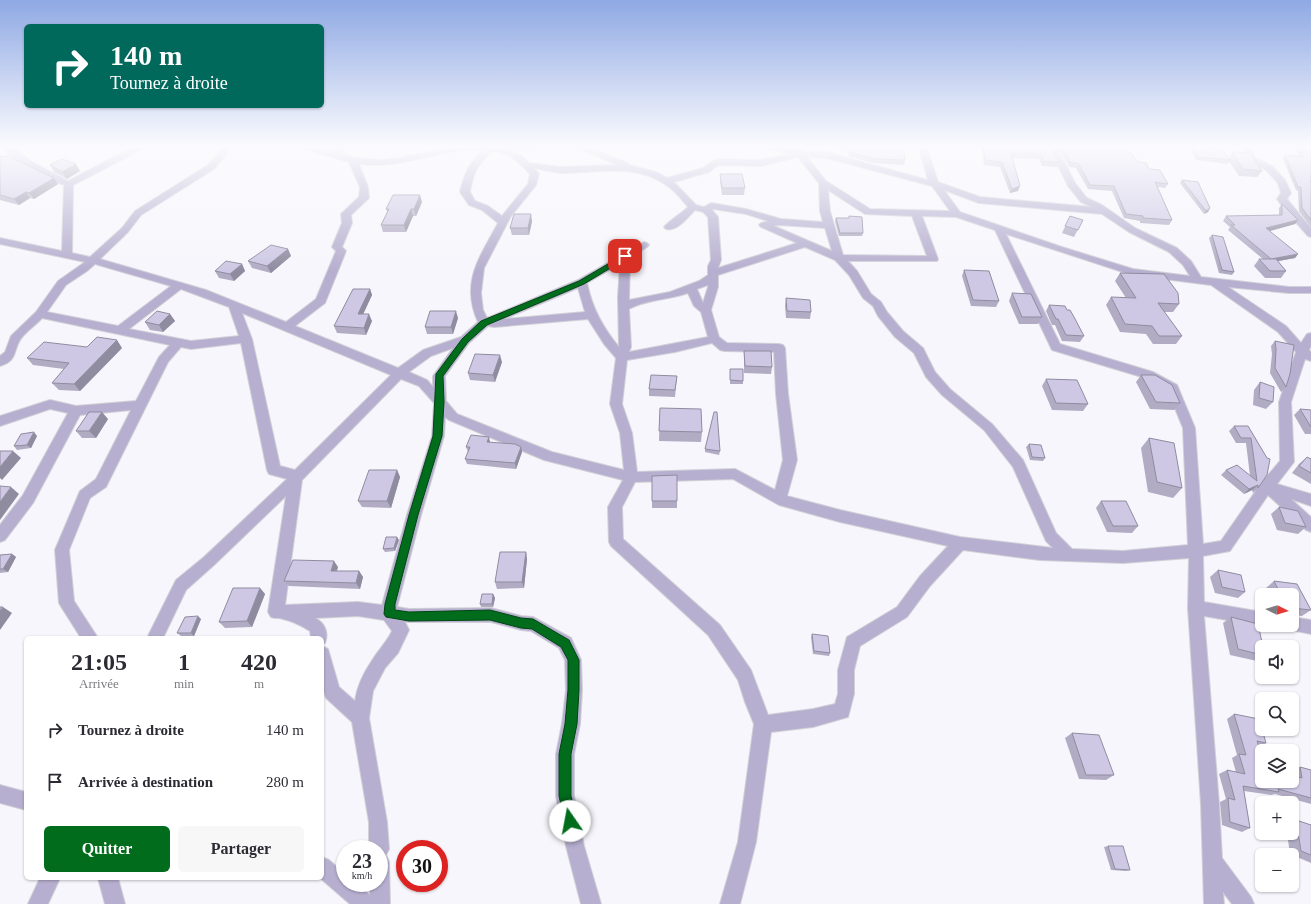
<!DOCTYPE html>
<html lang="fr">
<meta charset="utf-8">
<style>
body{margin:0;font-family:Georgia,serif;background:#f7f7f7;color:#2b2b33;height:100vh;display:flex;flex-direction:column;font-size:15px;white-space:nowrap}
*{box-sizing:border-box;margin:0}
p{font-size:13px;color:#7c7c81}
.icon{flex:none;width:22px;height:22px;fill:none;stroke:currentColor;stroke-width:2;stroke-linecap:round;stroke-linejoin:round}
.map{position:relative;flex:1;overflow:hidden}
.drawer{position:absolute;left:24px;top:636px;width:300px;height:244px;display:flex;flex-direction:column;background:#fff;border-radius:6px;box-shadow:0 1px 3px #0004}
.drawer>*{flex:none}
.hud{position:absolute;left:24px;top:24px;width:300px;height:84px;border-radius:6px;box-shadow:0 1px 3px #0004;background:#00695c;color:#fff;overflow:hidden}
.needle{width:26px;rotate:95deg}
.controls{position:absolute;left:1255px;top:588px;display:grid;gap:8px}
.controls a{display:grid;place-items:center;width:44px;height:44px;border-radius:6px;background:#fff;box-shadow:0 1px 3px #0004;font-size:20px}
.speed{position:absolute;left:336px;top:840px;display:flex;gap:8px;font-size:20px;font-weight:700;text-align:center}
.speed>*{display:grid;place-content:center;width:52px;height:52px;border-radius:50%;background:#fff;box-shadow:0 1px 3px #0004;line-height:1}
.speed small{font-size:10px;font-weight:400}
.speed .limit{border:6px solid #d22;background:#fff;color:#111}
.pin{position:absolute;display:grid;place-items:center;width:34px;height:34px;color:#fff;margin:-17px;border-radius:8px;box-shadow:0 2px 6px #0006}
.me{position:absolute;width:44px;margin:-22px;rotate:348deg;stroke-linejoin:round;filter:drop-shadow(0 0 3px #0008)}
.turn{display:flex;align-items:center;gap:14px;height:84px;padding:0 20px;font-size:18px}
.turn .icon{width:52px;height:52px;stroke-width:2.5}
.turn b{display:block;font-size:28px;line-height:34px}
.eta{display:flex;justify-content:space-evenly;align-items:center;height:68px;text-align:center}
.eta b{font-size:24px;font-weight:800;line-height:28px}
.button{display:flex;gap:8px;margin-top:auto;padding:8px 20px}
.button a{flex:1;height:46px;border-radius:6px;background:#006c1c;color:#fff;font-size:16px;font-weight:800;line-height:46px;text-align:center}
.button a+a{background:#f7f7f7;color:#2b2b33}
ul{padding:0;list-style:none}
li{display:flex;align-items:center;gap:12px;height:52px;padding:0 20px}
li div{flex:1}
li b{display:block;font-size:15px}
li em{font-style:normal}
.map>svg:first-child{display:block}
.lines{fill:none;stroke-linecap:round;stroke-linejoin:round}
.minor-casing{stroke:#d2d1d7;stroke-width:2}
.minor{fill:#b6afcf;fill-rule:evenodd}
.wall{fill:#b1acc4}
.shaded-wall{fill:#908ca0}
.building{fill:#cec8e4;stroke:#908ca0}
.route{fill:#006c1c;stroke:#004612}
</style>
<div class="map">
<svg width="1311" height="904" viewBox="0 0 1311 904">
<rect width="100%" height="100%" fill="#f7f6fc"/>
<g class="lines">
<defs>
<g id="minor">
<path d="M2,145H10L32,162L68,181L137,145H147L146,147L73,185L72,253L90,257L122,228L135,211L208,165L226,145H234L214,169L141,215L128,232L100,259L206,290L286,322L316,299L336,251L332,247L342,223L341,214L359,197L360,187L349,162L298,147L297,145H308L334,153L336,145H344L342,152L354,158L381,160L401,158L463,145H542L538,148L508,149L522,156L529,163L561,167L617,165L573,145H583L628,163L629,165L656,172L667,178L703,168L716,159L761,160L790,154L763,147L762,145H774L792,150L789,145H797L803,152H826L928,180L918,145H926L938,182L980,197L1092,207L1081,202L1068,186L1048,145H1056L1075,183L1087,198L1102,205L1135,228L1177,248L1191,261L1201,277L1289,287H1311V293H1289L1228,287L1286,326L1301,343L1307,334L1311,333V346L1309,350L1311,352V361L1305,359L1291,402L1294,462L1277,484L1311,494V506L1291,499L1311,517V532L1306,530L1268,495L1230,551L1203,556L1204,602L1262,612V625H1265L1262,626L1204,616L1219,804L1222,858L1251,897L1254,904H1232L1223,892L1224,904H1204L1201,804L1188,608L1189,558L1123,563L1040,560L963,550L930,586L907,617L860,646L854,670V694L848,717L813,727L771,732L756,842L740,904H720L738,842L754,724L745,702L738,680L708,635L611,546L609,542L608,507L623,480L544,460L449,420L445,417L444,436L421,515L397,607L409,609L491,608L521,616L533,617L571,638L581,660L582,690L580,724L574,754V796L584,846L601,904H581L566,846L556,796V754L562,724L566,690L565,660L559,648L531,631L521,630L491,622H405L409,630L398,653L385,668L373,691L369,718L387,822L389,849L386,855L389,862L390,904H350L320,878H322V857L329,860L345,874V883H356L370,895V883H379V849H369V822L352,722L326,698L324,692L322,685V646L328,649L339,687L355,701C357,686 364,672 373,659C379,649 387,642 392,631L384,620L358,616L315,618C325,623 329,633 325,643L322,644V638H311L310,631C302,626 292,621 283,619C279,617 275,619 271,617L268,612L286,496L214,565L186,590L163,638H147L176,580L204,557L287,479L269,474L267,470L241,343L191,349L181,347L168,362L106,487L90,498L69,550L74,601L98,638H81L62,608L59,603L55,550L80,491L96,479L131,410L80,415L33,503L5,540L0,542V525L23,495L68,413L50,409L0,426V416L50,400L76,406L136,401L159,357L170,345L42,318C36,325 25,332 20,340C13,352 17,361 0,366V356L5,352L11,336L36,312L58,281L85,262L0,244V238L62,251L64,185C50,180 7,160 2,145ZM485,149C470,161 464,174 460,192L469,205L482,210L498,223C480,257 460,282 478,322L461,337L423,350L398,368L295,326L325,303L346,251L342,247L352,223L351,215L369,198L368,187L359,164C402,170 442,147 485,149ZM494,151C510,153 520,163 530,174L528,184L502,216L488,206L475,201L470,192C473,174 478,162 494,151ZM798,157L819,183L820,211L823,222L781,219L746,209L711,203L704,207L696,205L674,182L709,172L718,165L761,166ZM807,157L826,158L932,186L950,211L870,209L826,181ZM534,168C543,170 553,172 562,173C599,173 636,162 669,187C676,192 682,200 688,207C681,214 670,220 664,227L666,229C677,232 688,217 695,210L703,212L708,217L711,260L708,266V275L699,281L670,292L629,300L630,258L647,247L649,245L647,243L644,242L578,280L487,318L483,310L481,293L484,268L511,216L536,185L539,174ZM828,190L865,214L912,216L927,256L843,255L830,211ZM944,190L979,203L1102,214L1129,232L1169,252L1183,265L1190,276L1133,269L1062,247L960,212ZM713,209L746,214L768,221H769L761,223L759,225L761,227L797,243L718,268L721,260L718,217L712,210ZM922,216L956,217L995,230L1052,350L1145,378L1168,391L1183,428L1188,545L1123,551L1072,549L1056,533L1023,460L992,424L950,389L935,372L923,348L903,331L887,312L881,302L871,294L857,271L848,261H937L938,259ZM779,225L825,228L832,251L774,226ZM1006,234L1132,275L1211,285L1278,332L1296,352L1279,402L1280,461L1262,482L1221,541L1203,544L1195,428L1177,385L1153,372L1060,344ZM805,247L835,260L849,275L863,298L873,306L878,316L895,337L914,353L926,377L942,395L984,430L1013,467L1046,541L1053,548L960,537L840,510L787,496L797,460L788,394L785,348L783,345L779,344L727,343L719,337L711,310L718,287V275ZM95,264L171,286L118,326L47,312L66,285L87,271ZM620,264L618,297L619,347C603,328 592,308 587,283ZM708,285V287L703,303L697,289ZM578,288L585,312L504,319ZM181,289L229,307L239,336L191,341L129,329ZM688,293L694,306L701,312L708,337L629,352L631,347L629,309C647,299 669,300 688,293ZM242,313L391,375L295,470L280,466L252,339ZM588,319L604,344L616,358L610,404L620,433L624,470L552,452L457,414L446,401L445,376L469,343L488,326L494,327ZM712,343L720,350L724,351L774,352L776,394L783,460L775,490L735,469L637,472L632,433L622,404L627,360L675,352ZM453,348L433,376V387L427,380L409,372L431,356ZM401,379L419,386L434,403L432,436L407,515L382,605L358,602L285,605L302,480ZM733,479L779,505L840,522L948,546L920,576L897,607L847,637L838,670V694L835,704L813,709L768,715L751,670L720,625L623,539L622,507L635,482Z"/>
<path d="M1240,145H1248L1256,158L1272,166L1285,180L1291,193L1287,199L1311,228V237L1308,236L1284,209L1277,199L1281,193L1278,183L1266,170L1250,162Z"/>
<path d="M1292,617L1311,620V634L1286,629L1285,625H1292Z"/>
<path d="M0,785L26,792V810L0,803Z"/>
<path d="M40,878H60L48,904H28Z"/>
<path d="M98,878H118L125,904H105Z"/>
</g>
</defs>
<use href="#minor" class="minor-casing"/>
<use href="#minor" class="minor"/>
</g>
<g class="wall">
<path d="M833,145H903L905,160L904,165L873,163L848,156L849,152L850,149L833,148Z"/>
<path d="M983,145H1050L1059,162L1057,167L1042,166L1039,159L1012,158L1020,186L1018,191L1010,193L1000,167L984,165L982,151L983,147H984Z"/>
<path d="M1057,145H1121L1126,152L1138,162L1149,169L1168,184L1165,188L1158,187L1172,220L1169,225L1140,223V221L1124,218L1112,191L1088,189L1076,168L1069,167Z"/>
<path d="M1296,145H1311V227L1299,211L1298,191L1296,190L1283,159L1285,155L1299,157L1295,147Z"/>
<path d="M1192,146L1229,159L1232,152L1262,171L1257,177L1239,176L1229,161L1228,164L1196,160L1190,149Z"/>
<path d="M0,156L58,184L34,199L30,198L19,205L0,200Z"/>
<path d="M50,165L80,171L67,179L54,172Z"/>
<path d="M720,174L745,188L744,195H722L720,181Z"/>
<path d="M1182,180L1210,208L1208,212L1204,214L1180,183Z"/>
<path d="M422,202L416,216H413L406,232H383L381,225L387,212L386,209Z"/>
<path d="M1282,204L1298,220L1295,224L1269,231L1298,254L1295,258L1278,261L1286,271L1281,278H1265L1254,266L1259,259H1263L1228,230L1230,227L1223,221L1226,216L1279,215V208Z"/>
<path d="M849,216L863,233L862,236H839L835,221L836,218H849Z"/>
<path d="M1070,216L1083,220L1074,237L1062,233Z"/>
<path d="M532,221L529,235H512L510,228Z"/>
<path d="M1212,235L1234,272L1232,275L1219,273L1209,238Z"/>
<path d="M288,249L291,256L271,273L252,268L248,261Z"/>
<path d="M242,264L245,271L234,281L219,278L215,271Z"/>
<path d="M964,270L999,301L996,307L971,306L962,276Z"/>
<path d="M1120,273L1179,304L1173,312H1164L1182,336L1176,344H1153L1146,334L1120,332L1106,305L1111,297L1126,298L1115,281Z"/>
<path d="M370,289L372,295L363,314L372,321L366,335L337,333L334,326Z"/>
<path d="M1012,293L1042,317L1038,324H1019L1009,301Z"/>
<path d="M786,298L811,312L810,319L786,318L785,306Z"/>
<path d="M1049,305L1067,310L1084,336L1080,342L1062,341L1055,325H1052L1046,311Z"/>
<path d="M170,314L175,321L163,332L150,330L145,322Z"/>
<path d="M458,318L453,334H427L425,327Z"/>
<path d="M1275,341L1286,387L1281,392L1270,373L1272,354L1271,346Z"/>
<path d="M122,348L80,391L59,390L52,383L64,369L33,365L27,358Z"/>
<path d="M744,351L772,367L771,374L744,373Z"/>
<path d="M502,362L495,382L470,380L468,373Z"/>
<path d="M730,369L743,381V384H730Z"/>
<path d="M1141,375L1180,403L1174,410L1150,409L1136,382Z"/>
<path d="M677,376L675,397L649,396V389Z"/>
<path d="M1046,379L1088,404L1083,411L1052,410L1042,386Z"/>
<path d="M1260,382L1273,402L1266,409L1253,405L1254,390Z"/>
<path d="M660,408L702,432L701,442L659,441Z"/>
<path d="M1300,409L1311,410V434H1305L1294,415Z"/>
<path d="M108,419L96,438H82L76,431Z"/>
<path d="M1234,426H1248L1267,458L1258,488L1253,493L1252,490L1244,494L1221,475L1226,470L1250,476L1246,443H1236L1229,431Z"/>
<path d="M37,436L31,448L17,450L14,446Z"/>
<path d="M1149,438L1182,488L1173,498L1148,492L1141,448Z"/>
<path d="M490,442L521,447L522,452L516,469L467,464L465,459L468,452L466,447Z"/>
<path d="M1029,444L1045,458L1043,461L1030,460L1026,447Z"/>
<path d="M705,449L720,451L719,455L705,452Z"/>
<path d="M1307,457L1311,459V484L1292,473L1299,464Z"/>
<path d="M397,470L400,477L391,508L362,507L358,501Z"/>
<path d="M652,476L677,501V508H652Z"/>
<path d="M1101,501L1138,526L1132,533L1107,532L1096,508Z"/>
<path d="M1279,507L1306,527L1298,534L1277,530L1271,514Z"/>
<path d="M399,540L395,551L385,552L383,549Z"/>
<path d="M526,552L527,559L524,588L497,589L495,582Z"/>
<path d="M12,554L16,557L8,572L0,573V555Z"/>
<path d="M338,567L337,571H359L363,577L360,589L289,586L284,581Z"/>
<path d="M1218,570L1245,592L1238,598L1215,593L1210,577Z"/>
<path d="M1274,581L1297,584L1311,610L1302,616L1292,615V595H1270L1266,588Z"/>
<path d="M260,588L265,594L252,627L225,628L219,622Z"/>
<path d="M493,594L495,598L493,607H481L480,604Z"/>
<path d="M1231,617L1262,647V658L1257,661L1230,655L1223,623Z"/>
<path d="M201,619L194,636H181L177,633Z"/>
<path d="M812,634L830,653L829,656L813,654L811,637Z"/>
<path d="M1234,714L1266,743L1259,747L1262,781L1292,776V770L1300,767L1311,770V804L1275,794L1271,795L1244,791L1250,828L1242,832L1222,825L1220,802L1226,799L1219,774L1227,770L1236,772L1232,758L1237,755L1227,719Z"/>
<path d="M1072,733L1114,775L1106,780L1079,779L1065,738Z"/>
<path d="M1296,820L1311,825V863L1290,854L1287,833H1292V821Z"/>
<path d="M1108,846L1130,870L1126,871L1111,870L1104,847Z"/>
</g>
<g class="shaded-wall">
<path d="M76,164L80,171L67,179L62,172Z"/>
<path d="M54,178L58,184L34,199L29,193Z"/>
<path d="M1020,186L1018,191L1010,193L1012,189Z"/>
<path d="M26,192L30,198L19,205L14,199Z"/>
<path d="M420,195L422,202L416,216L414,209Z"/>
<path d="M1210,208L1208,212L1204,214L1206,211Z"/>
<path d="M411,209L413,216L406,232L404,225Z"/>
<path d="M531,214L532,221L529,235L528,228Z"/>
<path d="M1298,220L1295,224L1263,233L1266,228Z"/>
<path d="M288,249L291,256L271,273L267,266Z"/>
<path d="M1298,254L1295,258L1267,263L1271,259Z"/>
<path d="M242,264L245,271L234,281L230,274Z"/>
<path d="M370,289L372,295L360,321L358,314Z"/>
<path d="M456,311L458,318L453,334L451,327Z"/>
<path d="M170,314L175,321L163,332L159,325Z"/>
<path d="M369,314L372,321L366,335L364,328Z"/>
<path d="M117,340L122,348L80,391L74,384Z"/>
<path d="M500,355L502,362L495,382L493,375Z"/>
<path d="M102,412L108,419L96,438L89,431Z"/>
<path d="M34,432L37,436L31,448L27,445Z"/>
<path d="M489,437L490,442H487Z"/>
<path d="M521,447L522,452L516,469L515,463Z"/>
<path d="M13,451L21,458L2,480L0,478V467Z"/>
<path d="M397,470L400,477L391,508L387,501Z"/>
<path d="M1258,485L1252,490L1244,494L1249,489Z"/>
<path d="M11,487L19,494L0,520V502Z"/>
<path d="M397,537L399,540L395,551L394,548Z"/>
<path d="M526,552L527,559L524,588L522,582Z"/>
<path d="M12,554L16,557L8,572L3,569Z"/>
<path d="M334,561L338,567L334,577L331,571Z"/>
<path d="M359,571L363,577L360,589L356,583Z"/>
<path d="M260,588L265,594L252,627L247,621Z"/>
<path d="M493,594L495,598L493,607L492,604Z"/>
<path d="M3,607L12,613L0,630V611Z"/>
<path d="M198,616L201,619L194,636L191,633Z"/>
</g>
<g class="building">
<path d="M847,145H903L905,160L874,159L849,152L853,145Z"/>
<path d="M987,145H1050L1059,162L1044,161L1041,154L1011,153L1020,186L1012,189L1002,162L985,160L983,147H988Z"/>
<path d="M1061,145H1121L1126,152L1131,153L1138,162L1146,163L1149,169L1160,170L1168,184L1155,182L1172,220L1143,218V216L1126,214L1114,186L1090,185L1078,163H1071Z"/>
<path d="M1298,145H1311V181H1310L1311,183V220L1302,208L1301,187H1298L1285,155L1303,157Z"/>
<path d="M1192,146L1221,148L1230,160L1198,157Z"/>
<path d="M1232,152L1250,153L1262,171L1243,169Z"/>
<path d="M0,156L10,157L54,178L29,193L26,192L14,199L0,195Z"/>
<path d="M62,159L76,164L62,172L50,165Z"/>
<path d="M720,174H742L745,188H722Z"/>
<path d="M1182,180L1198,182L1210,208L1206,211Z"/>
<path d="M393,195H420L414,209H411L404,225H381L389,209H386Z"/>
<path d="M1282,204L1298,220L1266,228L1298,254L1271,259L1231,225H1235L1226,216L1282,215Z"/>
<path d="M514,214H531L528,228H510Z"/>
<path d="M849,216L862,217L863,233H840L836,218H849Z"/>
<path d="M1070,216L1083,220L1078,230L1065,226Z"/>
<path d="M1212,235L1223,237L1234,272L1222,270Z"/>
<path d="M271,245L288,249L267,266L248,261Z"/>
<path d="M1259,259H1276L1286,271H1270Z"/>
<path d="M226,261L242,264L230,274L215,271Z"/>
<path d="M964,270L989,271L999,301L973,300Z"/>
<path d="M1120,273L1164,274L1178,293L1179,304L1158,303L1182,336H1159L1152,326L1125,324L1111,297L1136,298Z"/>
<path d="M353,289H370L358,314H369L364,328L334,326Z"/>
<path d="M1012,293L1031,294L1042,317H1022Z"/>
<path d="M786,298L810,300L811,312L787,311Z"/>
<path d="M1049,305L1065,306L1067,310H1070L1074,317L1084,336L1066,335L1058,319H1056Z"/>
<path d="M157,311L170,314L159,325L145,322Z"/>
<path d="M430,311H456L451,327H425Z"/>
<path d="M97,337L117,340L74,384L52,383L69,363L27,358L44,342L87,347Z"/>
<path d="M1275,341L1294,345L1290,374L1286,387L1275,368L1276,349Z"/>
<path d="M744,351H771L772,367L745,366Z"/>
<path d="M475,354L500,355L493,375L468,373Z"/>
<path d="M730,369H743V381L730,380Z"/>
<path d="M651,375L677,376L675,390L649,389Z"/>
<path d="M1141,375H1155L1172,385L1180,403L1156,402Z"/>
<path d="M1046,379L1077,380L1088,404L1056,403Z"/>
<path d="M1260,382L1274,387L1273,402L1259,398Z"/>
<path d="M660,408L701,409L702,432L659,431Z"/>
<path d="M1300,409L1311,410V427Z"/>
<path d="M89,412H102L89,431H76Z"/>
<path d="M714,412H717L720,451L705,449Z"/>
<path d="M1234,426H1248L1267,458L1270,459L1267,475L1258,488V485L1249,489L1226,470L1237,465L1257,481L1251,438H1241Z"/>
<path d="M34,432L27,445L14,446L21,434Z"/>
<path d="M471,435L489,437L487,442L515,444L521,447L515,463L465,459L470,447H466Z"/>
<path d="M1149,438L1174,443L1182,488L1157,482Z"/>
<path d="M1029,444L1041,445L1045,458L1032,457Z"/>
<path d="M0,451H13L0,467Z"/>
<path d="M1307,457L1311,459V473L1299,466Z"/>
<path d="M369,470H397L387,501H358Z"/>
<path d="M677,475V501H652V476Z"/>
<path d="M0,486L11,487L0,502Z"/>
<path d="M1101,501H1126L1138,526H1113Z"/>
<path d="M1279,507L1298,511L1306,527L1285,523Z"/>
<path d="M386,537H397L394,548L383,549Z"/>
<path d="M500,552H526L522,582H495Z"/>
<path d="M12,554L3,569H0V555Z"/>
<path d="M293,560L334,561L331,571H359L356,583L284,581Z"/>
<path d="M1218,570L1241,575L1245,592L1222,587Z"/>
<path d="M1274,581L1297,584L1311,610L1292,608V595H1281Z"/>
<path d="M233,588H260L247,621L219,622Z"/>
<path d="M482,594H493L492,604H480Z"/>
<path d="M0,607H3L0,611Z"/>
<path d="M198,616L191,633H177L185,617Z"/>
<path d="M1231,617L1258,624L1263,647H1262V655L1238,649Z"/>
<path d="M812,634L828,636L830,653L814,651Z"/>
<path d="M1234,714L1259,719L1266,743L1257,741L1262,756V781H1292V775L1302,778L1300,767L1311,770V798L1278,789L1279,792L1243,786L1250,828L1230,822L1228,798L1235,800L1227,770L1245,774L1239,754L1246,755Z"/>
<path d="M1072,733L1099,735L1114,775H1086Z"/>
<path d="M1296,820L1311,825V855L1301,851Z"/>
<path d="M1108,846H1123L1130,870L1115,869Z"/>
</g>
<linearGradient id="sky" x2="0" y2="1"><stop stop-color="#8fa9e4"/><stop offset="0.54" stop-color="#fbfbfe"/><stop offset="1" stop-color="#fbfbfe" stop-opacity="0"/></linearGradient>
<rect width="1311" height="271" fill="url(#sky)"/>
<path class="route" d="M625,254L628,256L627,258L584,284L487,325L468,342L443,376L444,402L442,436L418,515L395,604V610L409,612L490,610L521,618L533,619L569,640L579,660V690L577,724L571,754V796L577,821L575,826L570,828L566,826L559,796V754L565,724L568,690V660L561,647L532,629L521,628L490,620L409,621L386,617L384,614L385,604L409,515L433,436L436,374L462,339L481,321L579,281Z"/>
</svg>
<div class="controls">
<a><svg class="needle" viewBox="-14 -14 28 28"><path d="M0-13l5 13h-10z" fill="#e53935"/><path d="M0 13l5-13h-10z" fill="#7c7c81"/></svg></a>
<a><svg class="icon" aria-label="sound" viewBox="0 0 24 24"><path d="M4 9h4l5-4v14l-5-4H4zM17 9q2 3 0 6"/></svg></a>
<a><svg class="icon" aria-label="search" viewBox="0 0 24 24"><circle cx="10" cy="10" r="6"/><path d="M15 15l6 6"/></svg></a>
<a><svg class="icon" aria-label="layers" viewBox="0 0 24 24"><path d="M12 4l9 5-9 5-9-5zM3 14l9 5 9-5"/></svg></a>
<a>+</a>
<a>−</a>
</div>
<div class="speed"><div>23<small>km/h</small></div><div class="limit">30</div></div>
<div class="pin" style="left:625px;top:256px;background:#d93025"><svg class="icon" aria-label="arrive" viewBox="0 0 24 24"><path d="M6 21V4h12l-3 4 3 4H6"/></svg></div>
<svg class="me" style="left:570px;top:821px" viewBox="-20 -20 40 40"><circle r="19" fill="#fff"/><path d="M0-13L10 11 0 6-10 11z" fill="#006c1c"/></svg>
<div class="hud">
<div class="turn"><svg class="icon" aria-label="right" viewBox="0 0 24 24"><path d="M7 20v-9h11M14 6l5 5-5 5"/></svg><div><b>140 m</b>Tournez à droite</div></div>
</div>
<section class="drawer">
<div class="eta">
<div><b>21:05</b><p>Arrivée</p></div>
<div><b>1</b><p>min</p></div>
<div><b>420</b><p>m</p></div>
</div>
<ul>
<li><svg class="icon" aria-label="right" viewBox="0 0 24 24"><path d="M7 20v-9h11M14 6l5 5-5 5"/></svg><div><b>Tournez à droite</b></div><em>140 m</em></li>
<li><svg class="icon" aria-label="arrive" viewBox="0 0 24 24"><path d="M6 21V4h12l-3 4 3 4H6"/></svg><div><b>Arrivée à destination</b></div><em>280 m</em></li>
</ul>
<div class="button"><a>Quitter</a><a>Partager</a></div>
</section>
</div>
